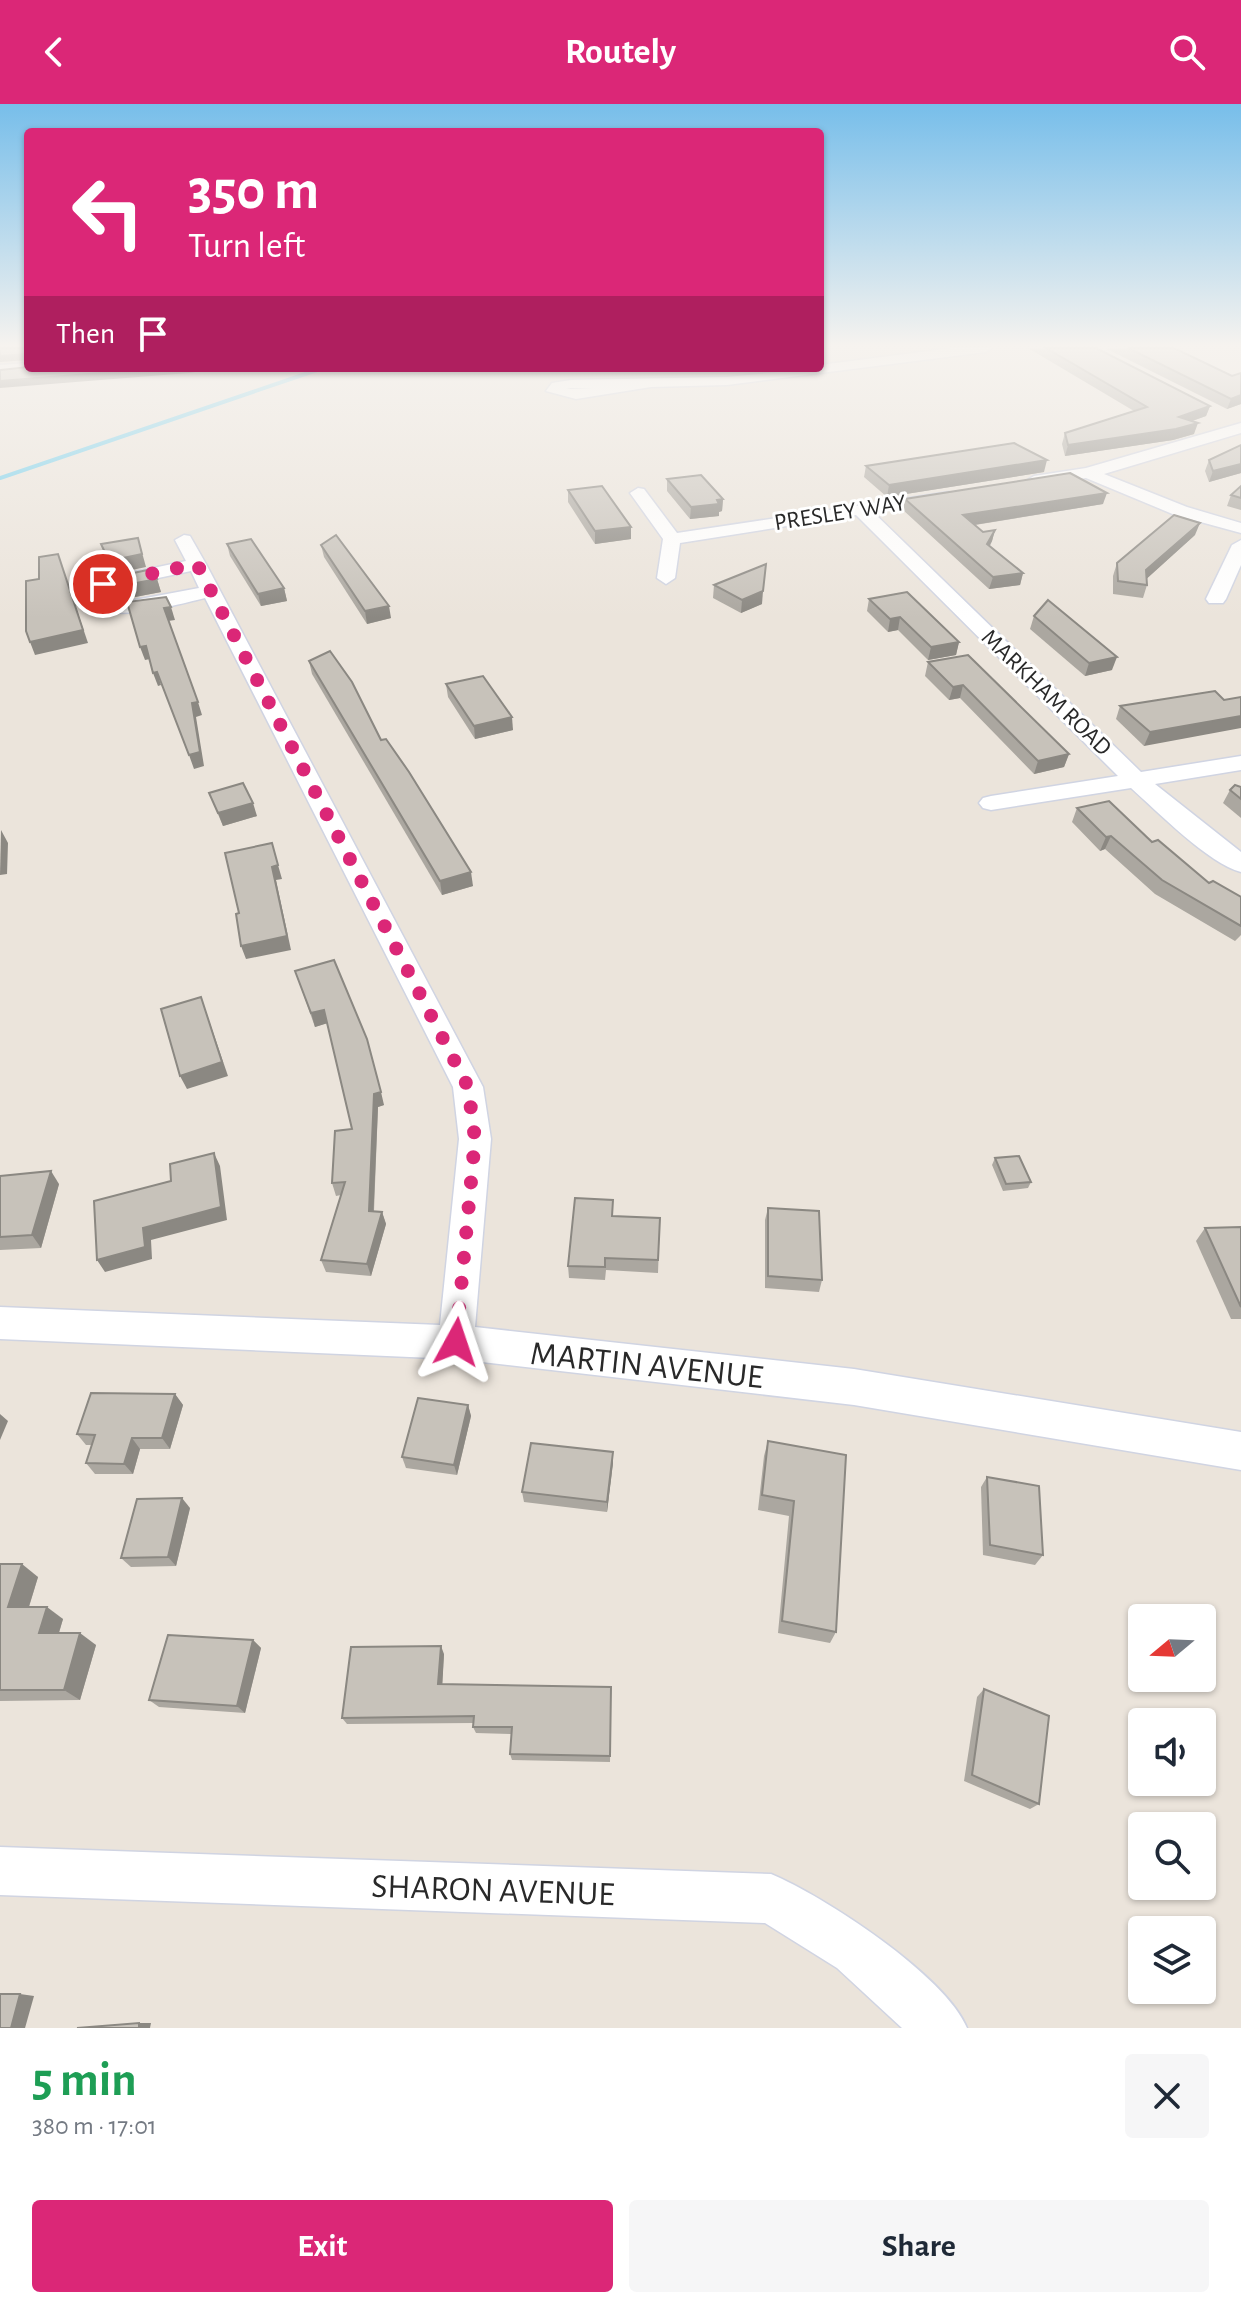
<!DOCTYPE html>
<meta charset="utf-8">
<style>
body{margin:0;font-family:"Alegreya Sans",sans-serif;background:#f6f6f7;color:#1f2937;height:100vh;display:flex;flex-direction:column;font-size:30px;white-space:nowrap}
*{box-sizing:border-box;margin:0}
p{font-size:26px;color:#747a83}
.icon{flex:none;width:44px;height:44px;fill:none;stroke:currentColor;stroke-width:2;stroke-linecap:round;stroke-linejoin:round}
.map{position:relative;height:1924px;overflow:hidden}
.drawer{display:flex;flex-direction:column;background:#fff;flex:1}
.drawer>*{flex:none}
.hud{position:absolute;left:24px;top:24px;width:800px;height:244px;border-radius:8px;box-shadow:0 2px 6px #0004;background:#db2777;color:#fff;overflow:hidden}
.needle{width:52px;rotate:251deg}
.buttons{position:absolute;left:1128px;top:1500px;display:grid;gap:16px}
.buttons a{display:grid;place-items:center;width:88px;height:88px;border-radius:8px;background:#fff;box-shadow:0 2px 6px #0004;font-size:40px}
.pin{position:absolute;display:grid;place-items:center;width:68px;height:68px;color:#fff;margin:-34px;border:4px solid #fff;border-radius:50%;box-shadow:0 2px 8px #0007}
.me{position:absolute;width:88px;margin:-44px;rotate:5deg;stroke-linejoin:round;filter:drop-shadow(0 0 6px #0008)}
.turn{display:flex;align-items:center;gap:28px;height:168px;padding:0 32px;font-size:36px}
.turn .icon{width:104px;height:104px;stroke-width:2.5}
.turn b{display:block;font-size:56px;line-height:68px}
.then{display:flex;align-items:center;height:76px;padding:0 32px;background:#0003;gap:16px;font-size:30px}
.round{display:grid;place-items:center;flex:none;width:84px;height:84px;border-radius:8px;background:#f6f6f7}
.summary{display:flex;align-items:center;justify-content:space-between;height:136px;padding:0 32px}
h1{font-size:48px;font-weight:600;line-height:60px;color:#1e9e55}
.action{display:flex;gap:16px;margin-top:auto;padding:16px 32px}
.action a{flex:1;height:92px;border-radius:8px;background:#db2777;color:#fff;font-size:32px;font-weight:600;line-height:92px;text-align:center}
.action a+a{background:#f6f6f7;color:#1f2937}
header{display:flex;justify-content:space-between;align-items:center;height:104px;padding:0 32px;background:#db2777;color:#fff;font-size:36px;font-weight:600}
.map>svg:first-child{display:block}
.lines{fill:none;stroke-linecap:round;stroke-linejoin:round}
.stream{stroke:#6eceed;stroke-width:4}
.minor-casing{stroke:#d0d4e2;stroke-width:3}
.minor{fill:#fff;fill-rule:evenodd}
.wall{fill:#aba7a0}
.shaded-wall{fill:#8b8882}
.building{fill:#c7c2ba;stroke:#8b8882;stroke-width:2}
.route{stroke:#db2777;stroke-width:14;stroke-dasharray:0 25.2}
.labels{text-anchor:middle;stroke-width:6;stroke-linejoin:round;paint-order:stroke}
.far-street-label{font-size:24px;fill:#292929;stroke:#fff}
.near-street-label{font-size:34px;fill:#292929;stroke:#fff}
</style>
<header><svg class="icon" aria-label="back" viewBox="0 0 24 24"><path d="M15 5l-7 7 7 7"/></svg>Routely<svg class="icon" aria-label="search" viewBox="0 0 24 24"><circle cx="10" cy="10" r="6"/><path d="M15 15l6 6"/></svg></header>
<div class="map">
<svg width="1241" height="1924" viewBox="0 0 1241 1924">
<rect width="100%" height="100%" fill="#ebe4db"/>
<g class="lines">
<path class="stream" d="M0,374L323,264"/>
<defs>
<g id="minor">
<path d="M952,244H992L986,248L727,281L651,283L576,295L546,287L552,279L571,276L727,273L820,264V261ZM571,284H594L566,285Z"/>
<path d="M28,259V264L33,266L0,269V261Z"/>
<path d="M1241,319V329L1104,370L1187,403L1241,419V429L1175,411L1086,374L1034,382L1026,377L1034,372L1086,364Z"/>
<path d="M638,384L644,385L677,429L949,388L951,392L949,396L873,408L1141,668L1241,652V666L1155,680L1241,748V768C1209,760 1157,707 1131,684L991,706L983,704L979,699L983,694L991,692L1118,672L856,411L680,439L675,474L666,480L657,474L663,435L630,389Z"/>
<path d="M184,431L190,432L206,460L483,983L491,1035L475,1223L854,1265L1241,1328V1366L854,1301L456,1255L0,1235V1203L440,1221L459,1035L453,983L205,494C174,501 109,522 84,496L83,487L88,478L186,457L175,436ZM191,467L199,484L135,496L103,493L102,486Z"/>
<path d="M1241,436V461L1226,495L1223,499H1209L1206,495L1232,441Z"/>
<path d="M0,1743L771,1770C824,1792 946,1872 967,1924H902L837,1864L765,1819L0,1791Z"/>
</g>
</defs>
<use href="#minor" class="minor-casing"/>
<use href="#minor" class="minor"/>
</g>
<g class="wall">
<path d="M1028,244H1096L1210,302L1206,312L1192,317L1194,330L1173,336L1065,352L1062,340L1065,329L1134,307Z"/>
<path d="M1105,244H1174L1232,272L1241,269V300L1227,305Z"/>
<path d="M1241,341V369L1209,378L1205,367L1209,356Z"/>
<path d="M866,362L1044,368L887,393L864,373Z"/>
<path d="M667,375L723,395L722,407L719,408V412L690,415L667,387Z"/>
<path d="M1241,382V406L1227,402L1231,391Z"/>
<path d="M568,386L631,435L595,440L568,398Z"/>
<path d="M905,395L1103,400L975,421L983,428L995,426L992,437L990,442L1023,469L1020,481L989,485L903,406Z"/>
<path d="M1195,431L1147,474V481L1143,494L1113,490V472L1117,459Z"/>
<path d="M227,440L284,484L287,497L261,502L230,452Z"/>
<path d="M321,441L391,514L367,520L324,453Z"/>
<path d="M115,473L157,475L161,488L135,493L123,492Z"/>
<path d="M714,481L762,500L741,509L713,494Z"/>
<path d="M869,495L959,538L956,551L928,556L898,526L888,528L867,507Z"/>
<path d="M1034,512L1112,566L1085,572L1030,525Z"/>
<path d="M309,557L381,636L473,782L442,791L312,570Z"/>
<path d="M928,558L1069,650L1064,663L1034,670L960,594L949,596L925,572Z"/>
<path d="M446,580L513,626L475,635L448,593Z"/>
<path d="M1224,596L1144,642L1116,615L1120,602Z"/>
<path d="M1241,683V714L1223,699L1230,686Z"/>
<path d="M209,689L257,712L223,722Z"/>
<path d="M1077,704L1152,738L1209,779L1241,793V831L1235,837L1155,790L1105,745L1100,747L1072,718Z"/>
<path d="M295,867L384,1001L378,1003L374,1107L382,1108L386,1120L371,1172L326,1168L321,1156L341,1091L336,1092L332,1079L352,1025L327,919L315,923Z"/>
<path d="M995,1054L1031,1078L1028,1084L1003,1087L992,1061Z"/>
<path d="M0,1072L59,1080L41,1144L0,1146Z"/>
<path d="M768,1104L822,1176L819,1188L765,1184V1116Z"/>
<path d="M613,1112L660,1114L658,1169L606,1166L605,1176L569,1174L568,1162Z"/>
<path d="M1241,1123V1215H1231L1196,1137L1205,1124Z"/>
<path d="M175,1290L183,1301L170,1345H140L133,1370H95L86,1359L92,1341H86L77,1330Z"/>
<path d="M468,1301L471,1312L457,1371L406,1364L402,1353Z"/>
<path d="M768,1337L846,1351L836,1528L830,1539L778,1529L789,1412L758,1406L764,1352Z"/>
<path d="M613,1348V1359L607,1408L524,1398L522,1388Z"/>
<path d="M987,1373L1043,1451L1035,1461L983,1451L981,1383Z"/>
<path d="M190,1404L176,1462L131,1463L121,1454Z"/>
<path d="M0,1460L38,1473L29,1503L63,1515L59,1529L96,1541L80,1596L0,1597Z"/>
<path d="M253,1536L261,1544L245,1609L159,1603L149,1596Z"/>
<path d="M444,1550L442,1580L611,1583L610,1658L512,1656L510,1650L512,1630L476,1629L473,1623V1619L347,1620L342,1614Z"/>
<path d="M984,1585L1039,1700L1030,1705L964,1677L977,1593Z"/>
</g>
<g class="shaded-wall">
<path d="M26,250L28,256L0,258V252Z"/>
<path d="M165,264H221L189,269L0,284V277Z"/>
<path d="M1241,291V300L1227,305L1231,295Z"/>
<path d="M1210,302L1206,312L1175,323L1179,313Z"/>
<path d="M1198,319L1194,330L1173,336L1065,352L1068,341Z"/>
<path d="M1047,356L1044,368L887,393L889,381Z"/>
<path d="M1241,360V369L1209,378L1213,367Z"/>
<path d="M1107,389L1103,400L961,423L963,411Z"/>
<path d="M723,395L722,407L719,408V412L690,415L691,403Z"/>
<path d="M1200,419L1195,431L1142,479L1146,466Z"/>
<path d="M631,423V435L595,440V427Z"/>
<path d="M995,426L992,437L984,451L987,440Z"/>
<path d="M138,434L146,463L113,470L109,457Z"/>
<path d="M58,450L88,539L35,551L30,538Z"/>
<path d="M1023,469L1020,481L989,485L993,473Z"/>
<path d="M157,475L161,488L135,493L131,480Z"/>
<path d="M284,484L287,497L261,502L258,490Z"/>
<path d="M763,487L762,500L741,509L742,496Z"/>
<path d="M389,502L391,514L367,520L365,507Z"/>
<path d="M171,503L175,516L168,517L164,504Z"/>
<path d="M900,513L898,526L888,528L890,515Z"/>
<path d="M959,538L956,551L928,556L931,543Z"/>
<path d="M146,542L150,555L145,556L140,543Z"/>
<path d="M1117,553L1112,566L1085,572L1089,559Z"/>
<path d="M157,568L161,581L158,582L153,569Z"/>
<path d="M963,581L960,594L949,596L953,583Z"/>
<path d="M198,598L202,611L196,613L204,662L194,665L189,651L192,599Z"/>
<path d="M1241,612V624L1144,642L1150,628Z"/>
<path d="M512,613L513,626L475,635L474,622Z"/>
<path d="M1069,650L1064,663L1034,670L1038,657Z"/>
<path d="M253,699L257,712L223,722L218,709Z"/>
<path d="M1,726L8,739L7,770L0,771Z"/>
<path d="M1111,732L1105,745L1100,747L1106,733Z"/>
<path d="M278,761L282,775L276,776L291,846L246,855L241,842L272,763Z"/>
<path d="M471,768L473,782L442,791L440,777Z"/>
<path d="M201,893L228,972L187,985L180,972Z"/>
<path d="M324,906L328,919L315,923L311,909Z"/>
<path d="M381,988L384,1001L378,1003L373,1119L369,1107L374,990Z"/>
<path d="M214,1049L220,1062L227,1116L151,1136L152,1155L105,1168L97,1156L143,1124Z"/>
<path d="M51,1067L59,1080L41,1144L32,1131Z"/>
<path d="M382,1108L386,1120L371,1172L367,1160Z"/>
<path d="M175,1290L183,1301L170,1345L162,1334Z"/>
<path d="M468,1301L471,1312L457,1371L454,1361Z"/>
<path d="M0,1310L8,1317L0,1336Z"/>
<path d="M132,1334L140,1345L133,1370L124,1360Z"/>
<path d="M613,1348V1359L607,1408V1398Z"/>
<path d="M182,1394L190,1404L176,1462L168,1453Z"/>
<path d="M22,1460L38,1473L25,1515L8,1503Z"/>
<path d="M47,1503L63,1515L55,1541L39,1529Z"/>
<path d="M80,1529L96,1541L80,1596L64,1586Z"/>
<path d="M253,1536L261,1544L245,1609L237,1602Z"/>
<path d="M441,1542L444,1550L442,1587L438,1580Z"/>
<path d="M20,1890L34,1892L25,1924H11Z"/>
<path d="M139,1919H151L150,1924H139Z"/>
</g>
<g class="building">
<path d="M0,244H28V252L26,250L0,252Z"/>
<path d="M1046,244H1096L1210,302L1179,313L1198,319L1176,325L1068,341L1065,329L1147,303Z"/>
<path d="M1128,244H1174L1232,272L1241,269V291L1231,295Z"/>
<path d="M28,263V264H165L0,277V266Z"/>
<path d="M1014,339L1047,356L889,381L866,362Z"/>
<path d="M1241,341V360L1213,367L1209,356Z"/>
<path d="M1070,369L1107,389L963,411L983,428L995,426L987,440L1023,469L993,473L905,395Z"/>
<path d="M701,371L723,395L717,396L719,400L691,403L667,375Z"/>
<path d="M602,382L631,423L595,427L568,386Z"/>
<path d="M1241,382V394L1231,391Z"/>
<path d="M1174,411L1200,419L1146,466L1147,481L1118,477L1117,459Z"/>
<path d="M336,431L389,502L365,507L321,441Z"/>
<path d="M138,434L142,450L109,457L101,440Z"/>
<path d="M251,435L284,484L258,490L227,440Z"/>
<path d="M58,450L83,526L30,538L26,527V477L39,475V453Z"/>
<path d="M766,460L763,487L742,496L714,481Z"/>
<path d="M152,465L157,475L131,480L118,479L115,473Z"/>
<path d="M907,488L959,538L931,543L900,513L890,515L869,495Z"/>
<path d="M166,493L171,503L164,504L198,598L192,599L200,648L189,651L157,568L153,569L146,542L140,543L127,498Z"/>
<path d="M1048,496L1117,553L1089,559L1034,512Z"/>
<path d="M330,547L352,578L381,636L386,635L409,668L471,768L440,777L309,557Z"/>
<path d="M968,551L1069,650L1038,657L963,581L953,583L928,558Z"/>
<path d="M483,572L512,613L474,622L446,580Z"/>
<path d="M1215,587L1224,596L1241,593V612L1150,628L1120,602Z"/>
<path d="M243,679L253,699L218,709L209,689Z"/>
<path d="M1235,681L1241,683V695L1230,686Z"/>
<path d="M1109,697L1152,738L1158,736L1209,779L1213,777L1241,793V822L1162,776L1111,732L1106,733L1077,704Z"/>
<path d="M272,739L278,761L272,763L287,832L241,842L236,810L239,809L225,749Z"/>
<path d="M334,856L367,935L381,988L374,990L369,1107L382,1108L367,1160L321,1156L345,1078L332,1079L335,1027L352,1025L324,906L311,909L295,867Z"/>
<path d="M201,893L222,958L180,972L161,905Z"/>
<path d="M214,1049L221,1103L143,1124L145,1143L97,1156L94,1097L171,1077L170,1060Z"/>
<path d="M1019,1052L1031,1078L1006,1080L995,1054Z"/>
<path d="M51,1067L32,1131L0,1133V1072Z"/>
<path d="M575,1094L613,1096L612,1112L660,1114L658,1156L605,1154V1163L568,1162Z"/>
<path d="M768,1104L819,1107L822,1176L768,1172Z"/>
<path d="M1241,1123V1203L1205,1124Z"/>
<path d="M91,1289L175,1290L162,1334H132L124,1360L86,1359L95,1331L77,1330Z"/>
<path d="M418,1294L468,1301L454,1361L402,1353Z"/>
<path d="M768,1337L846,1351L836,1528L782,1517L794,1397L762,1391Z"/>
<path d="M531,1339L613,1348L607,1398L522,1388Z"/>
<path d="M987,1373L1039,1382L1043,1451L990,1441Z"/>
<path d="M182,1394L168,1453L121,1454L137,1395Z"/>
<path d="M0,1460H22L8,1503H47L39,1529H80L64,1586H0Z"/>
<path d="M168,1531L253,1536L237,1602L149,1596Z"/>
<path d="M441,1542L438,1580L611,1583L610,1652L510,1650L512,1623H473L474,1612L342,1614L351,1543Z"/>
<path d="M984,1585L1049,1612L1039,1700L972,1671Z"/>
<path d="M0,1890H20L11,1924H0Z"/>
<path d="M139,1919V1924H77Z"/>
</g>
<linearGradient id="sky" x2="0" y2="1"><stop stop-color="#77beea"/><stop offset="0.47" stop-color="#f6f3ef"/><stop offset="1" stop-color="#f6f3ef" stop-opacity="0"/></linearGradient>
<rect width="1241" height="514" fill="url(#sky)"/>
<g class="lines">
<path class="route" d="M103,480L197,460L468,983L475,1035L456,1238"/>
</g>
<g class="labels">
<g class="far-street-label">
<text transform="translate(840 408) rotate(-9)" y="8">PRESLEY WAY</text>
<text transform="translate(1047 588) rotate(44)" y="8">MARKHAM ROAD</text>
</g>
<g class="near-street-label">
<text transform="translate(647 1260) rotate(6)" y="12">MARTIN AVENUE</text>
<text transform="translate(493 1785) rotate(2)" y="12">SHARON AVENUE</text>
</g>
</g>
</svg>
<div class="buttons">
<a><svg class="needle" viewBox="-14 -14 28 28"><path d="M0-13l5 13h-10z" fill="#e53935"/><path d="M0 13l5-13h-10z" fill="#747a83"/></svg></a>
<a><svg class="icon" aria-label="sound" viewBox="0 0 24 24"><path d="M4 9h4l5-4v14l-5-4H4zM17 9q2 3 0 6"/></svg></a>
<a><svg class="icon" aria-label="search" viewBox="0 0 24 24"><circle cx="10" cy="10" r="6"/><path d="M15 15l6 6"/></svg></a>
<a><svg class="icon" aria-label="layers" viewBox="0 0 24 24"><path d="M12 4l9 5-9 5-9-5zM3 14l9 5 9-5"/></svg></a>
</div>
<div class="pin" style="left:103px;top:480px;background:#d93025"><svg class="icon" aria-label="arrive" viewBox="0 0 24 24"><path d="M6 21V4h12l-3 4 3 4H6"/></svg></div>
<svg class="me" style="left:456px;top:1238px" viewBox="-20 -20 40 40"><path d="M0-17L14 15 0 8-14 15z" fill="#db2777" stroke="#fff" stroke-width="4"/></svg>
<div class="hud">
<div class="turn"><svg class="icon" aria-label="left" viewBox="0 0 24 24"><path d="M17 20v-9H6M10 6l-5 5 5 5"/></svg><div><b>350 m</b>Turn left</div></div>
<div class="then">Then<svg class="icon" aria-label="arrive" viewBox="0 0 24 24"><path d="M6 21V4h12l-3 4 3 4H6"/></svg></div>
</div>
</div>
<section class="drawer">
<div class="summary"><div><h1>5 min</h1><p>380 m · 17:01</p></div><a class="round"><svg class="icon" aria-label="close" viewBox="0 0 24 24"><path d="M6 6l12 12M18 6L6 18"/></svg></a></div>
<div class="action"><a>Exit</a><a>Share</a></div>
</section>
